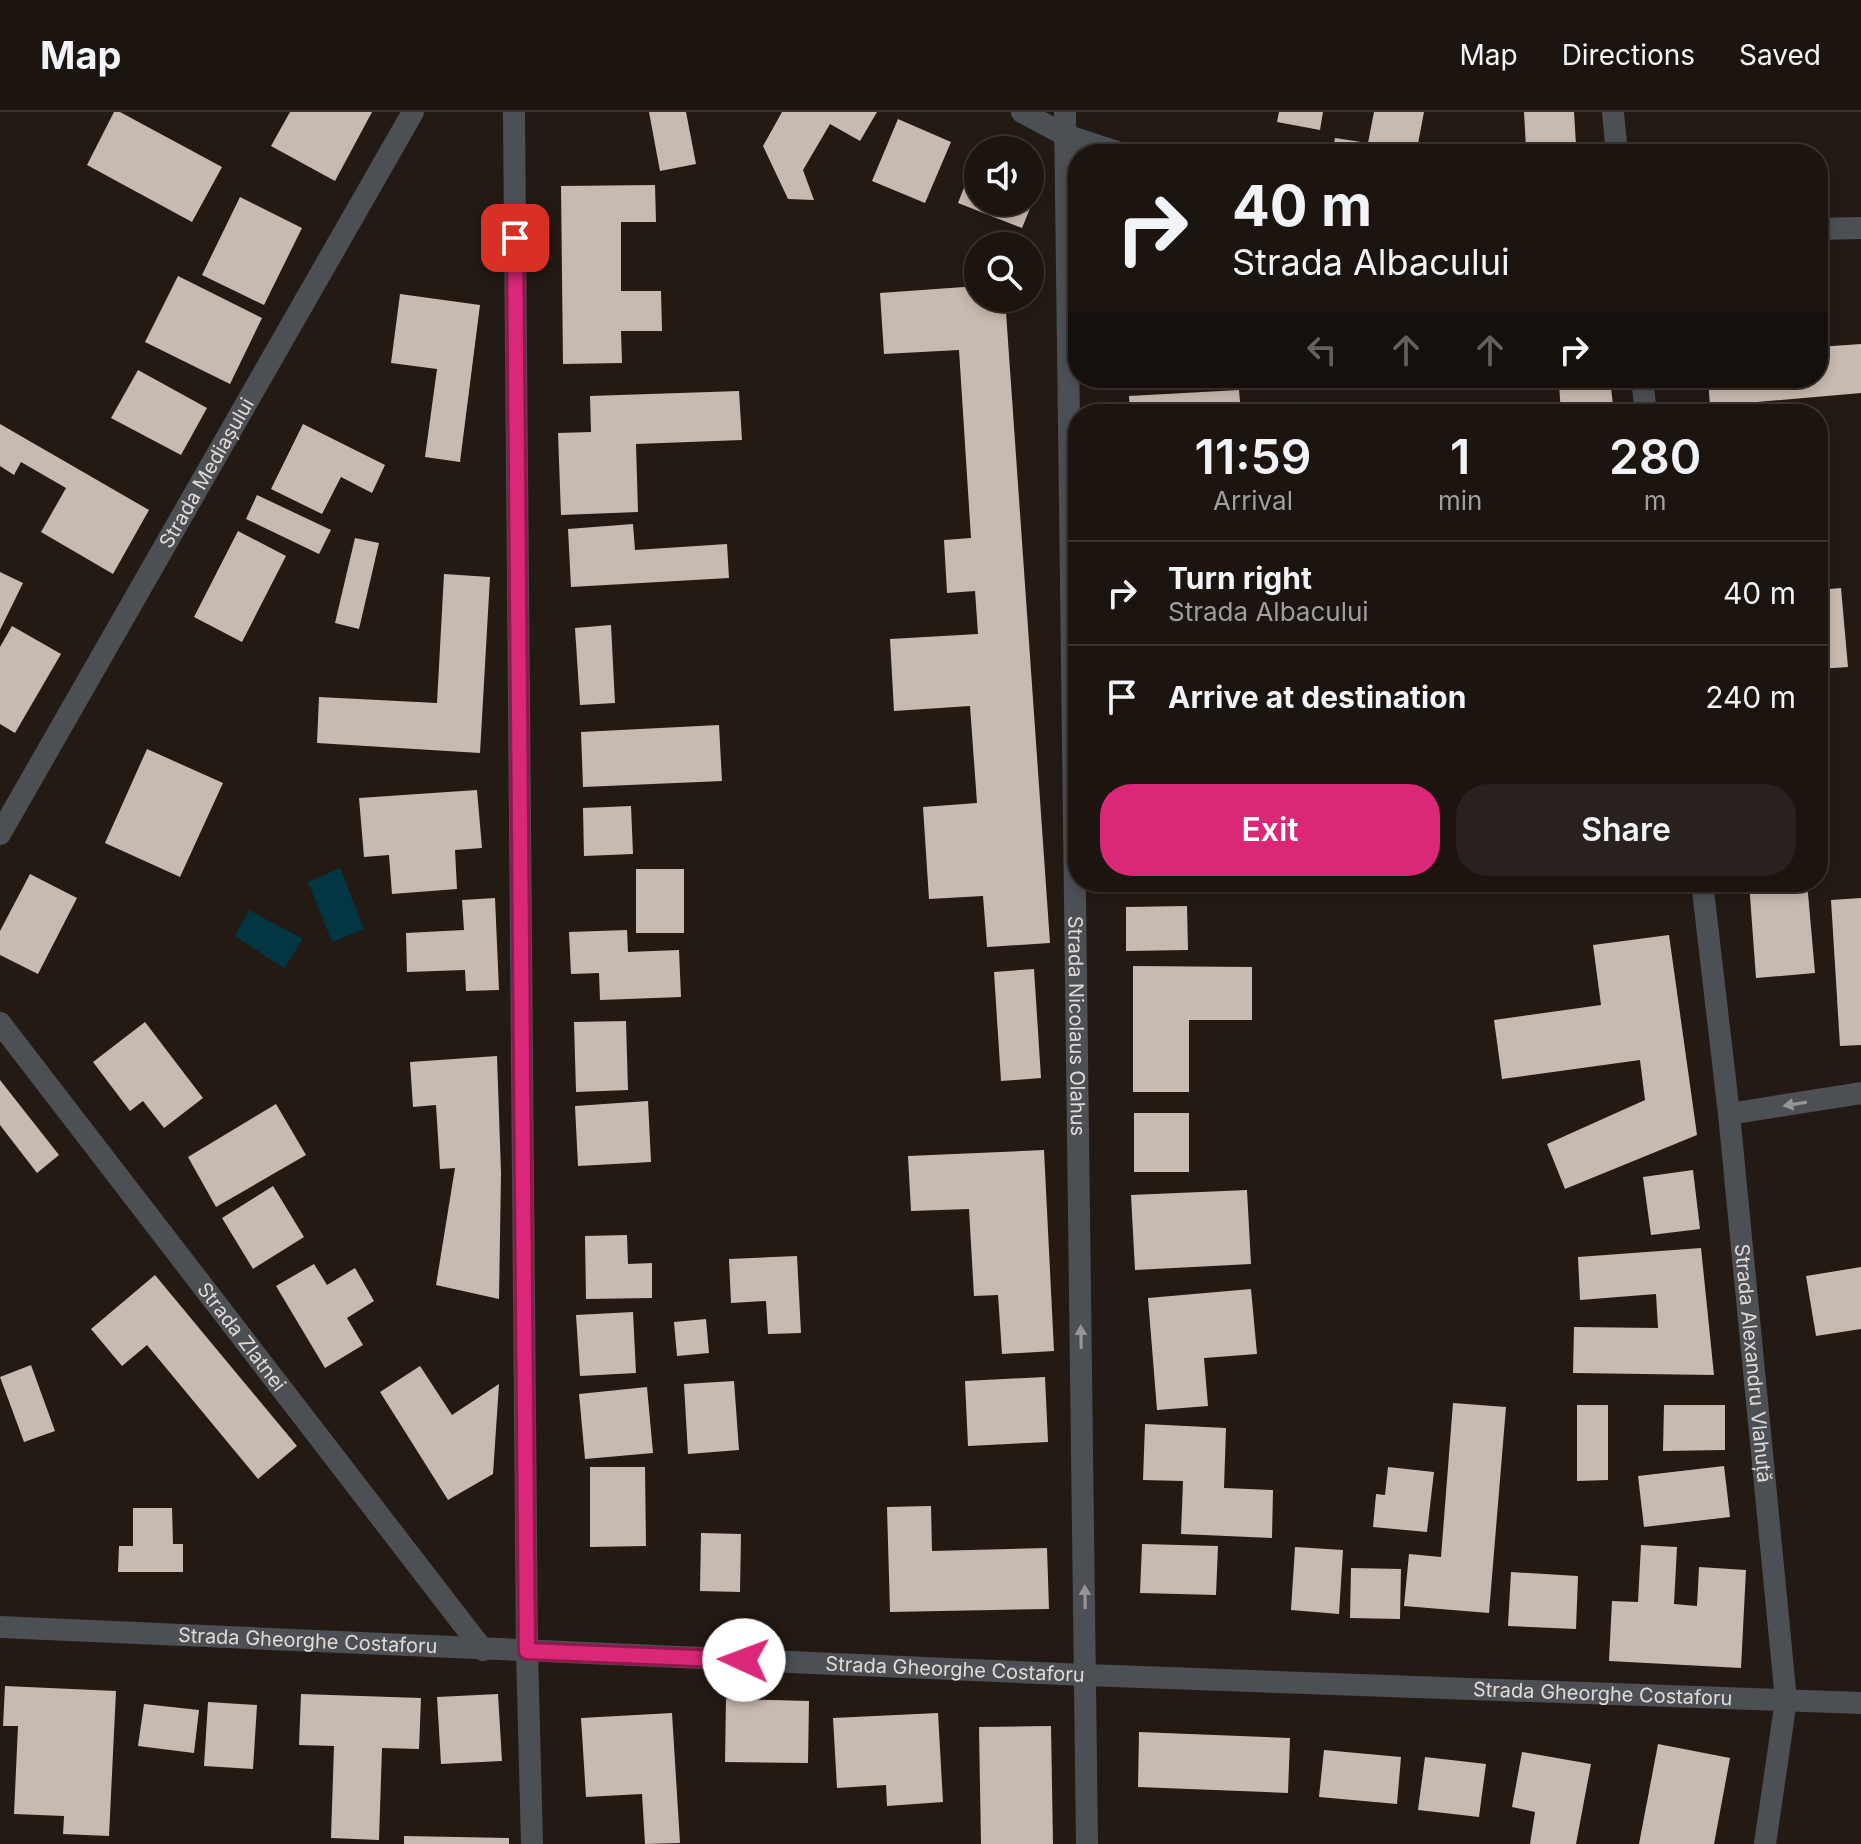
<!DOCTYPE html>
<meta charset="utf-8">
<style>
body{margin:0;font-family:Inter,sans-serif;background:#28211d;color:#f1f3f6;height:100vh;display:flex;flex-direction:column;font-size:30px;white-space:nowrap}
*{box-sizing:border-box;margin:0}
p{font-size:26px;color:#a09e9e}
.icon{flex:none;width:44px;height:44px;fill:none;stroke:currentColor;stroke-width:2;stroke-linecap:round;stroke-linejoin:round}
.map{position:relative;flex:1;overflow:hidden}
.drawer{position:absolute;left:1068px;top:292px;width:760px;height:488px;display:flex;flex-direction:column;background:#1b140f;border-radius:32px;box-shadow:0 4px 12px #0003,0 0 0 2px #39332f}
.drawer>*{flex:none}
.top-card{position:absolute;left:1068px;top:32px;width:760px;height:244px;border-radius:32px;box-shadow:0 4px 12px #0003,0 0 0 2px #39332f;background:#1b140f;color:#f1f3f6;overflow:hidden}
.controls{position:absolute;left:964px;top:24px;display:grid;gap:16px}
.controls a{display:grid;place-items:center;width:80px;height:80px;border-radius:50%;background:#1b140f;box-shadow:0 4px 12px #0003,0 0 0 2px #39332f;font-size:40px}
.pin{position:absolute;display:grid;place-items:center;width:68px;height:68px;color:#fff;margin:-34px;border-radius:16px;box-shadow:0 4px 12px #0006}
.me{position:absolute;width:88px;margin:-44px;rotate:272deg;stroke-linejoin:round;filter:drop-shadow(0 0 6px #0008)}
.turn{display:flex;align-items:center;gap:28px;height:168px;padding:0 32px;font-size:36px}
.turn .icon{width:104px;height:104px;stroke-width:2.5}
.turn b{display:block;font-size:56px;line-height:68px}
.lanes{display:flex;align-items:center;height:76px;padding:0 32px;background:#0003;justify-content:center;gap:40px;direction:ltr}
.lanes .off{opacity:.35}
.eta{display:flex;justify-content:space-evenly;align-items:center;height:136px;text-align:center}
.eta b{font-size:48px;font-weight:600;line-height:56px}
.cta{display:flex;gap:16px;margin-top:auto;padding:16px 32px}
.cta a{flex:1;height:92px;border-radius:32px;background:#db2777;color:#fff;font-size:32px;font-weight:600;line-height:92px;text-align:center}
.cta a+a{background:#28211d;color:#f1f3f6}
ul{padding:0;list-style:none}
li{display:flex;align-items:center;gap:24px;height:104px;padding:0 32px;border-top:2px solid #39332f}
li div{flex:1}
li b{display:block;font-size:30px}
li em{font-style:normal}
header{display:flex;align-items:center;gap:48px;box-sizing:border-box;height:112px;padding:0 40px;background:#1b140f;border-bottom:2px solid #39332f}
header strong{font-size:38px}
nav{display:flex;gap:44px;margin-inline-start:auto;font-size:28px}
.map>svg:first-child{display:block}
.water{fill:#023642}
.building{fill:#c7bab0}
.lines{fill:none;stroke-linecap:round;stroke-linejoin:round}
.minor{stroke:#4c4f54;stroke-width:22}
.oneway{fill:#969494}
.route-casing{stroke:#8e194d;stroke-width:20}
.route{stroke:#db2777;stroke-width:14}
.labels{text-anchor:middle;stroke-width:8;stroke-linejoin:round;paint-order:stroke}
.street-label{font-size:20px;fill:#e1d9d5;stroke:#0a0604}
</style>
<header>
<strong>Map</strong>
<nav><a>Map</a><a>Directions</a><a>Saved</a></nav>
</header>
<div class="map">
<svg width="1861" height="1732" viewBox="0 0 1861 1732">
<rect width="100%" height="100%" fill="#241a14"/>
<g class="water">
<path d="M1306,289L1362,302H1304Z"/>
<path d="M340,756L364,817L332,830L308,770Z"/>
<path d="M249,798L303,827L284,856L235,824Z"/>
</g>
<g class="building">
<path d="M114,0H120L222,55L192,110L87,53Z"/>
<path d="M290,0H372L335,69L271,34Z"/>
<path d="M649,0H686L696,52L660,59Z"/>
<path d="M782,0H877L860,29L830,12L803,58L814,88L788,87L763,34Z"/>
<path d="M1279,0H1323L1320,18L1277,10Z"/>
<path d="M1374,0H1424L1416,42H1332L1335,26L1368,31Z"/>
<path d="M1524,0H1574L1576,33L1526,36Z"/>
<path d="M898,7L951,30L925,91L872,69Z"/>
<path d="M975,47L978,48V90H1030V68L1040,72L1022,116L958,91Z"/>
<path d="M655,73L656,110H621V179H661L662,219H621L622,251L563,252L561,74Z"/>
<path d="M240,85L302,116L264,193L202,163Z"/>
<path d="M178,164L262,206L230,272L145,230Z"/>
<path d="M978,174V186H1005L1050,831L987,835L983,784L929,787L923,695L977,691L970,594L894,599L890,527L978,522L975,479L947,481L944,428L971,426L959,238L884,242L880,181Z"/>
<path d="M400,182L480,193L460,350L425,345L437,257L391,251Z"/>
<path d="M1861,232V281L1710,294L1708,266H1818V235Z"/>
<path d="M138,258L207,296L181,343L111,306Z"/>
<path d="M1610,267L1614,302H1561L1559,272Z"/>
<path d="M1239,278L1241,302H1130L1129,284Z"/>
<path d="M739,279L742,328L636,332L638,400L561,403L558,321L591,320L590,284Z"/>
<path d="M0,312L149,398L113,462L41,420L66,376L21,350L14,363L0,354Z"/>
<path d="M303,312L385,353L372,381L341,365L322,402L271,377Z"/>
<path d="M257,383L331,418L319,442L246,407Z"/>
<path d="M633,412L635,438L727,432L729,466L571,475L568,417Z"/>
<path d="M238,419L286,444L242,530L194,505Z"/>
<path d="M355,426L379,431L359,517L335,511Z"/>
<path d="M0,460L23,471L0,518Z"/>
<path d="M444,462L490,465L480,641L317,631L319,585L437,591Z"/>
<path d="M1841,476L1848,555L1818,557V478Z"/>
<path d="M611,513L615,591L580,593L575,516Z"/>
<path d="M12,514L61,542L15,621L0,612V535Z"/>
<path d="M719,613L722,669L583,675L581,620Z"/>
<path d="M147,637L223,671L180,765L105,731Z"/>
<path d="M477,678L482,736L455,738L457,777L392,782L389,743L364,745L359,686Z"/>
<path d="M631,694L633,742L584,744L583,696Z"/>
<path d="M1818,712H1820L1822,738H1818Z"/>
<rect x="636" y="757" width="48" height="64"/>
<path d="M30,762L77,786L38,862L0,843V819Z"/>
<path d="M1339,770H1396V776L1340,777Z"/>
<path d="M1749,770H1807L1815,861L1756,866Z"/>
<path d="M495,786L499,878L466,879L465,858L407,860L406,821L464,818L462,788Z"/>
<path d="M1861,786V933L1840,934L1831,788Z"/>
<path d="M1187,794L1188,838L1126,839V795Z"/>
<path d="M627,818L628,840L679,838L681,885L600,888L599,861L571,862L569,820Z"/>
<path d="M1669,823L1697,1023L1565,1077L1547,1032L1645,988L1640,948L1502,967L1494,908L1601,893L1593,833Z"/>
<path d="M1133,854L1252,855V908H1189V980H1133Z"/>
<path d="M1034,857L1041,966L1001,969L994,860Z"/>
<path d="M626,909L628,978L576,980L574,910Z"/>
<path d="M145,910L203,986L164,1016L143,989L130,999L93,950Z"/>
<path d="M497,944L501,1061L499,1187L436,1173L455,1056L440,1057L436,993L413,995L410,950Z"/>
<path d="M0,968L59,1043L37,1061L0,1013Z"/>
<path d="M648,989L651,1050L578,1054L575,994Z"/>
<path d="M276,992L306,1043L216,1095L188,1045Z"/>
<rect x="1134" y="1001" width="55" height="59"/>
<path d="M1044,1038L1054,1239L1002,1242L998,1183L974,1184L969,1097L911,1099L908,1044Z"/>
<path d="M1693,1058L1700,1117L1651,1123L1643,1065Z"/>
<path d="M273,1074L304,1125L253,1157L222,1106Z"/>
<path d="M1247,1078L1251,1152L1135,1158L1131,1083Z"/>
<path d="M627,1123L628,1152L652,1151V1186L586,1187L585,1124Z"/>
<path d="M1701,1136L1714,1263L1573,1261L1574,1215L1658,1216L1656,1182L1580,1188L1578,1145Z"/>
<path d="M797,1144L801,1221L768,1222L766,1189L731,1191L729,1147Z"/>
<path d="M314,1152L327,1173L355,1156L374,1189L347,1206L363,1233L325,1256L276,1174Z"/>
<path d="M1861,1155V1217L1816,1224L1806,1164Z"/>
<path d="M155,1163L297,1334L258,1367L147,1233L122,1254L91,1217Z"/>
<path d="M1251,1177L1257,1242L1204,1246L1208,1294L1157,1298L1148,1186Z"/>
<path d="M633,1200L636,1261L580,1264L576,1203Z"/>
<path d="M706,1207L709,1241L677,1244L674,1210Z"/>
<path d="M31,1253L55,1319L24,1330L0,1265Z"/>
<path d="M420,1254L452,1303L499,1272L493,1362L448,1388L380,1280Z"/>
<path d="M1045,1265L1048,1330L968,1334L965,1269Z"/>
<path d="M734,1269L739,1338L688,1342L684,1272Z"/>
<path d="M647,1275L653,1341L585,1347L579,1282Z"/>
<path d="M1453,1291L1506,1295L1489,1501L1404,1494L1409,1442L1441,1445Z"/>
<path d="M1577,1293H1608V1368L1577,1369Z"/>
<path d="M1664,1293H1725V1338L1663,1339Z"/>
<path d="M1145,1312L1226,1316L1224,1376L1273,1378L1272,1426L1181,1422L1183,1369L1143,1368Z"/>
<path d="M1724,1354L1730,1405L1644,1415L1638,1364Z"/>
<path d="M590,1355H645L646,1434L590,1435Z"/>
<path d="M1388,1355L1434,1360L1427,1420L1373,1415L1376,1382L1385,1383Z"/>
<path d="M931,1394L932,1439L1047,1436L1049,1497L890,1500L887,1395Z"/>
<path d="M133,1396H172L173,1432H183V1460H118L119,1434H133Z"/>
<path d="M701,1421L741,1422L740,1480L700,1479Z"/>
<path d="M1142,1432L1218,1434L1216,1483L1140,1481Z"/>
<path d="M1641,1433L1677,1435L1674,1492L1697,1494L1699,1455L1746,1458L1741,1556L1609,1549L1612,1489L1638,1490Z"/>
<path d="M1295,1435L1343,1438L1339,1502L1291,1498Z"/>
<path d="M1351,1456L1401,1457L1400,1507L1350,1506Z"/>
<path d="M1511,1460L1578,1464L1576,1517L1508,1514Z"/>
<path d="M5,1574L116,1579L109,1724L63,1722L64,1704L14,1702L18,1614H3Z"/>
<path d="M301,1582L421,1586L419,1637L382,1636L379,1728L331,1726L334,1634L299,1633Z"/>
<path d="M498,1582L502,1649L441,1652L437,1585Z"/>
<path d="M726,1587L809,1589L808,1651L725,1650Z"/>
<path d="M208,1590L257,1593L253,1657L204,1654Z"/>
<path d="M144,1592L199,1598L194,1641L138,1634Z"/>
<path d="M672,1601L680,1731L645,1732L642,1682L586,1685L581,1606Z"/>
<path d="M938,1601L943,1690L887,1694L886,1673L837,1676L833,1606Z"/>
<path d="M1051,1614L1053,1732H981L979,1615Z"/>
<path d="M1139,1620L1290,1626L1288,1681L1138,1675Z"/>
<path d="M1658,1632L1730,1646L1714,1732H1639Z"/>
<path d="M1324,1638L1401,1645L1397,1692L1319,1685Z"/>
<path d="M1522,1640L1591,1652L1576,1732H1530L1535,1700L1512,1695Z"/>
<path d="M1425,1645L1486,1652L1479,1705L1418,1698Z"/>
<path d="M404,1724L509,1726V1732H404Z"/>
</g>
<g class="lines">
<g class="minor">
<path d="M514,0L527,1539L532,1732"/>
<path d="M1022,0L1065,23L1123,42"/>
<path id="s1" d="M1065,0L1087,1732"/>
<path d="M1613,0L1617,42"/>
<path d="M1818,117L1861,116"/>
<path d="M1642,266L1646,302"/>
<path id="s2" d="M0,722L413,0"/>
<path id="s3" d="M1702,770L1729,1002L1786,1588L1765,1732"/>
<path id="s4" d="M0,911L483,1538"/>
<path d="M1729,1002L1861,981"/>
<path id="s5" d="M0,1515L1086,1563L1861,1591"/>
</g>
</g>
<defs><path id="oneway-solid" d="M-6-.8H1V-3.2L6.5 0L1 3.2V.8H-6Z" transform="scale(2)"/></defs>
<g class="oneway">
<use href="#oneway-solid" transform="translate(1795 992) rotate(171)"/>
<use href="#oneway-solid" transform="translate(1081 1225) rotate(-91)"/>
<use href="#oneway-solid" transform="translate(1085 1485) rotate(-91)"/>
</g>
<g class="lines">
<defs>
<path id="route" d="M515,126L527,1539L744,1548"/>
</defs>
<use href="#route" class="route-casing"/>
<use href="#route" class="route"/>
</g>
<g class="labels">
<g class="street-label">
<text dy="7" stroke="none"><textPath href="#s2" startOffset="416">Strada Mediașului</textPath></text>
<text dy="7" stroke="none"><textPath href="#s1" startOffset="914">Strada Nicolaus Olahus</textPath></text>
<text dy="7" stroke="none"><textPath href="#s4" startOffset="396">Strada Zlatnei</textPath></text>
<text dy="7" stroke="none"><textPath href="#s3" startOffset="484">Strada Alexandru Vlahuță</textPath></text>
<text dy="7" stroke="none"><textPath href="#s5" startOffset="308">Strada Gheorghe Costaforu</textPath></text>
<text dy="7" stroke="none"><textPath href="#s5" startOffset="956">Strada Gheorghe Costaforu</textPath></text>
<text dy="7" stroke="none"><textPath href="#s5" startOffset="1604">Strada Gheorghe Costaforu</textPath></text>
</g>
</g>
</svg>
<div class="controls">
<a><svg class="icon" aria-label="sound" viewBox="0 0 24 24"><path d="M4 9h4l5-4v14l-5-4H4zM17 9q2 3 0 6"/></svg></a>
<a><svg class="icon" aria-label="search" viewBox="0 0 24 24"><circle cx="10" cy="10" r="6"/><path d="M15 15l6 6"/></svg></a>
</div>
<div class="pin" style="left:515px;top:126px;background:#d93025"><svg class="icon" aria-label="arrive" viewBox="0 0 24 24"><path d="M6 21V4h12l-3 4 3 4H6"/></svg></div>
<svg class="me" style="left:744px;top:1548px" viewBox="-20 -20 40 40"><circle r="19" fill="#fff"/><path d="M0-13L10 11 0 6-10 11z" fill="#db2777"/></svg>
<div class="top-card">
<div class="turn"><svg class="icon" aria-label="right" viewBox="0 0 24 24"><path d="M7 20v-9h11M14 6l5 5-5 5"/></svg><div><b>40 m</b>Strada Albacului</div></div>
<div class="lanes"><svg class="icon off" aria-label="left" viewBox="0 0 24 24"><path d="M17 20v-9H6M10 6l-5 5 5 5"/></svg><svg class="icon off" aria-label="ahead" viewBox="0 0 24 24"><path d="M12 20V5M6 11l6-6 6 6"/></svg><svg class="icon off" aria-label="ahead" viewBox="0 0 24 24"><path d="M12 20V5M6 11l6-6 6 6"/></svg><svg class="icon" aria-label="right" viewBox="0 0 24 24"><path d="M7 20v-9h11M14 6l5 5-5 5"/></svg></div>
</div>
<section class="drawer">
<div class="eta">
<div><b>11:59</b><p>Arrival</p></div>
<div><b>1</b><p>min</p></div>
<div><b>280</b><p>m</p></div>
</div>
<ul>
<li><svg class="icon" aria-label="right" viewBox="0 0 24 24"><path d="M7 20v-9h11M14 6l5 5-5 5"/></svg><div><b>Turn right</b><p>Strada Albacului</p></div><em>40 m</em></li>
<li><svg class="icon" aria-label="arrive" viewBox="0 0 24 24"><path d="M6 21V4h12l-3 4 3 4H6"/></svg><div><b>Arrive at destination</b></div><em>240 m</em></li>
</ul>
<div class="cta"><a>Exit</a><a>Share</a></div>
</section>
</div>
